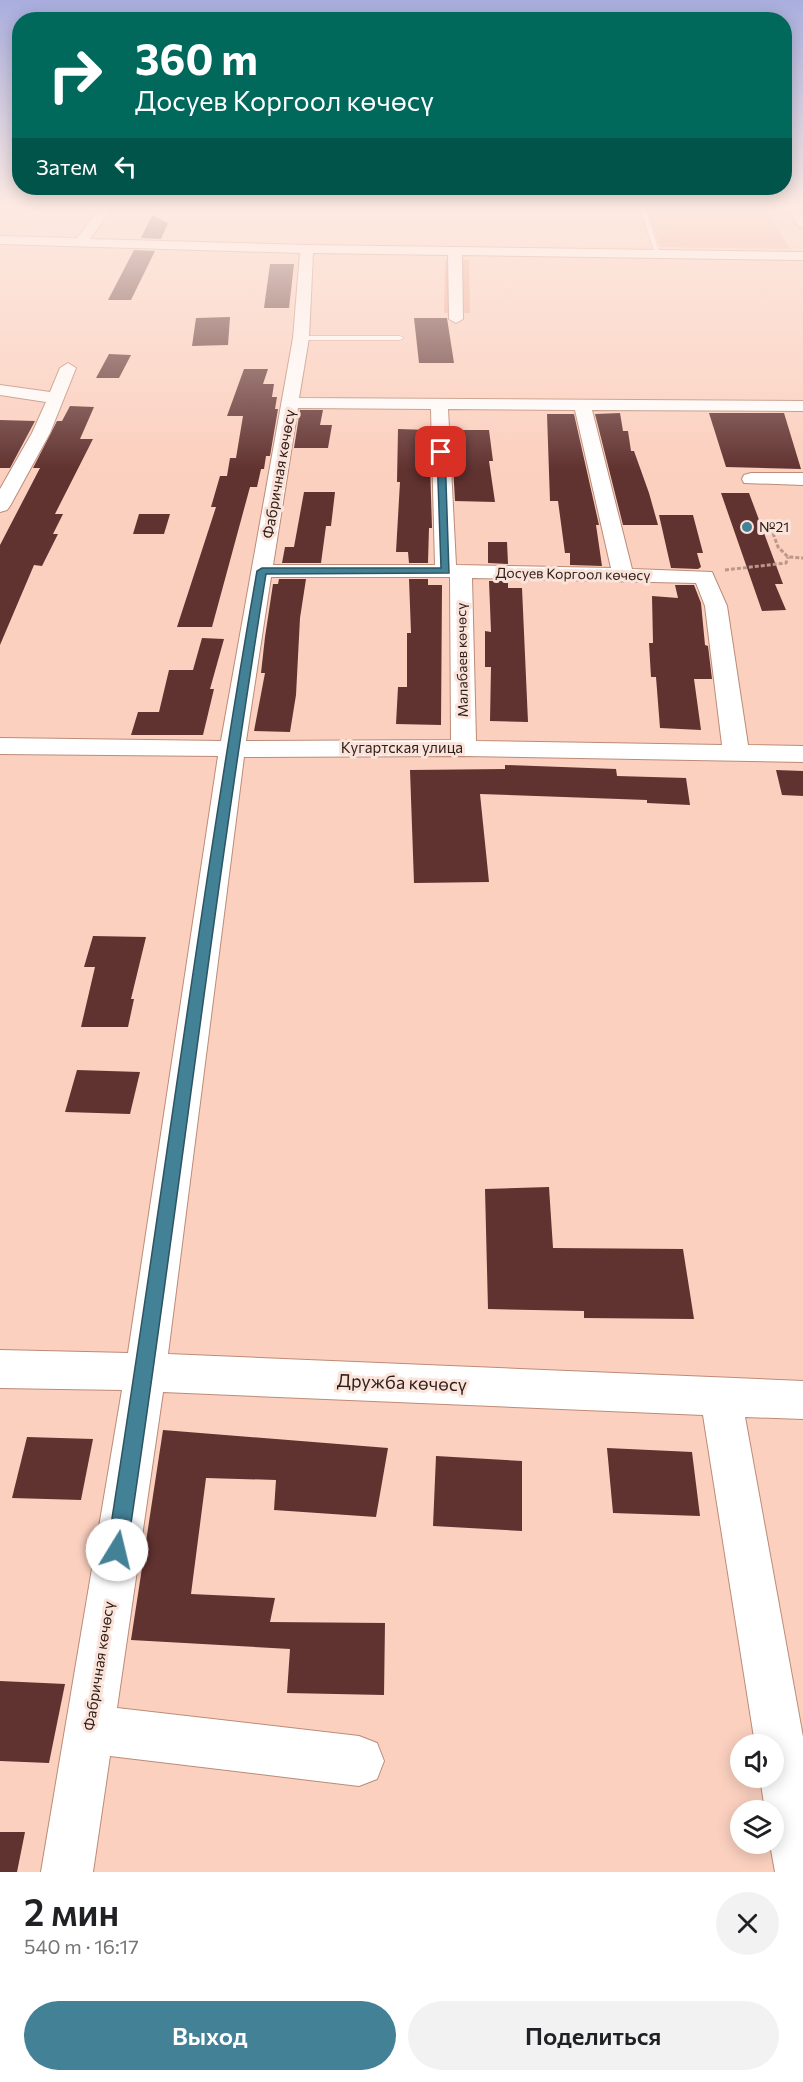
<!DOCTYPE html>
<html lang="ru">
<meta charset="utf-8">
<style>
body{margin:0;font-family:Commissioner,sans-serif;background:#f2f2f2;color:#202124;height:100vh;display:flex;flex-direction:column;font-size:22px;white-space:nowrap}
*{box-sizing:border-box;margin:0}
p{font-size:20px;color:#757577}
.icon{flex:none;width:33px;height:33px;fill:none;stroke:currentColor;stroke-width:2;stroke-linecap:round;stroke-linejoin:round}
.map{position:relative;height:1872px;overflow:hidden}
.panel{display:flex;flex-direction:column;background:#fff;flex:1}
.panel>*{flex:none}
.top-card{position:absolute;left:12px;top:12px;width:780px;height:183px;border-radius:24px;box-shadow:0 3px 15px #0003;background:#00695c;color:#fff;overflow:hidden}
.buttons{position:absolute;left:730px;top:1734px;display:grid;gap:12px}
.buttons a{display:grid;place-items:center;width:54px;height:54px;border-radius:50%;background:#fff;box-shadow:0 3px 15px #0003;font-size:30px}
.pin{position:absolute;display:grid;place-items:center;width:51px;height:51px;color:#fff;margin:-26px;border-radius:12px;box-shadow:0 3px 9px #0006}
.me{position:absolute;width:66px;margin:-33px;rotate:9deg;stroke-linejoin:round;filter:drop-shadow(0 0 4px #0008)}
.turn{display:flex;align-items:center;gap:21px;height:126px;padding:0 24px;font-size:27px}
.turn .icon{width:78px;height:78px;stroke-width:2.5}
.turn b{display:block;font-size:42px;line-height:51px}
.then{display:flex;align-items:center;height:57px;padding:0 24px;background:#0003;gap:12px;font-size:22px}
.round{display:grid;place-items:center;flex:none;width:63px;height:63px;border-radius:32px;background:#f2f2f2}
.overview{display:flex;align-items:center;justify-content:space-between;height:102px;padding:0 24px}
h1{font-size:36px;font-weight:600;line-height:45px}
.action{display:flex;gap:12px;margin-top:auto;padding:12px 24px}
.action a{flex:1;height:69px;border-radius:36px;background:#438196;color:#fff;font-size:24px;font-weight:600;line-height:69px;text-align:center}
.action a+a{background:#f2f2f2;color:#202124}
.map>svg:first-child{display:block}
.green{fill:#efae95}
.building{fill:#603230}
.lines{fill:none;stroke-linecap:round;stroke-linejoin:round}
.lane-casing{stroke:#bd8b77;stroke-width:1}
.street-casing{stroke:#bd8b77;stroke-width:2}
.path{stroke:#bb9889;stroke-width:3;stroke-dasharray:4 2;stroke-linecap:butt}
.lane{fill:#fff;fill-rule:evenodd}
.street{fill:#fff;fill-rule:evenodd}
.route{fill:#438196;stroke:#2c5462;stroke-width:1.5}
.poi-dot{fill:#438196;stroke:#f9e3da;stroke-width:2}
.labels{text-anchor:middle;stroke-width:6;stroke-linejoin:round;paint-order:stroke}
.far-poi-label{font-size:14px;fill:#2f1c14;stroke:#f9e3da;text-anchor:start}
.far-street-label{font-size:14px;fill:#2f1c14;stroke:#f9e3da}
.street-label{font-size:15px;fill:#2f1c14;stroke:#f9e3da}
.near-street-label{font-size:18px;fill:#2f1c14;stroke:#f9e3da}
</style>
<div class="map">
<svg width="803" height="1872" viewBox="0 0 803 1872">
<rect width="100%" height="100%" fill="#fbd0bf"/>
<g class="green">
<path d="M645,208H765L790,249L660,247Z"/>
<path d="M445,260H469L470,313H444Z"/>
</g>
<g class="building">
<path d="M152,215L168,223L161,239L141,238Z"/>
<path d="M134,250L155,251L131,300H108Z"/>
<path d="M270,264H294L289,308H264Z"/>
<path d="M230,317L228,345L192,346L196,318Z"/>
<path d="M414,318H447L454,363H419Z"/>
<path d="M109,354L131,355L119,378H96Z"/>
<path d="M244,369H268L263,384H274L272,397H277L275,409H278L270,456H266L264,469H261L257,487H250L212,627H177L216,507H211L220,476H227L230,458H236L243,416H227Z"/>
<path d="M70,406L94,407L80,439H93L55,514H63L53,534H58L42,566L34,565L0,645V545L40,468H33L57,421H62Z"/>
<path d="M300,410H323L320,425H332L328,448H294Z"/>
<path d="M620,413L623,431H628L631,451H634L649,493L658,525H623L595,414Z"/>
<path d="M709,413H784L801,469L726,467Z"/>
<path d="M547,414H574L599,525H596L602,566L570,565V553H565L558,501H550Z"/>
<path d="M0,420L35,421L10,468H0Z"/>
<path d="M398,429L429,430L432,528H429L428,563H409L408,552H396L400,482H397Z"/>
<path d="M451,430H489L493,461H489L495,502L455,501Z"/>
<path d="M304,492H335L331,526H326L321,563H282L285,547H294Z"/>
<path d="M721,493H749L783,584H775L786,610L762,611Z"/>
<path d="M139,514H170L164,534H133Z"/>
<path d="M659,515H693L703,553H697L701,567L698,569L671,568Z"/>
<path d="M488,542H507L508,564L488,563Z"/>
<path d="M279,579H306L300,618L296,695L290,732L254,731L265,673H261L265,637L273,584H278Z"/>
<path d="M409,579H428V585H442L441,725L396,724L398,687H407V633H411Z"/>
<path d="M489,581H508V588H522L528,722L490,721L491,667H485V631L491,632Z"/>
<path d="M675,585H694L701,603L705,645L708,646L712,679H694L701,730L660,728L656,677H651L649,643H653L652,596L678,598Z"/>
<path d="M202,638L224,639L210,689H214L203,735H131L138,712H159L169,670H193Z"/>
<path d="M505,765L616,769L617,776L686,778L690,805L647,803V800L480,794L489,882L414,883L410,770L505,769Z"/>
<path d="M776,770L803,771V796L782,795Z"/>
<path d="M93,936L146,937L131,999H134L128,1027H81L95,967H84Z"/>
<path d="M77,1070L140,1072L130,1114L65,1112Z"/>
<path d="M549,1187L553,1248L683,1249L694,1319L584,1318V1311L488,1309L485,1189Z"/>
<path d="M163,1430L388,1448L376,1517L274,1510L276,1480L206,1478L191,1594L275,1598L270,1622L385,1623L384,1695L287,1693L290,1649L131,1640Z"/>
<path d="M27,1437L93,1439L81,1500L12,1498Z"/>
<path d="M607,1448L692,1452L700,1516L613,1513Z"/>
<path d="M436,1456L522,1461V1531L433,1526Z"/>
<path d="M0,1681L65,1684L49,1763L0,1761Z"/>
<path d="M0,1832H25L17,1872H0Z"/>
</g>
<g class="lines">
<defs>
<g id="lane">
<path d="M640,208H646L660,255L655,254Z"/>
<path d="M301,336H400L404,338L400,340H298V336Z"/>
</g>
<g id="street">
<path d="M100,208H112L90,239L307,245L803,252V260L462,255L463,319L456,323L449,319L448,255L313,253L309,338L299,398L803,401V411L592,410L632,569L712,572L727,606L748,745L803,746V762L464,756L244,757L168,1354L803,1381V1419L745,1417L803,1737V1872H775L770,1844H774V1810H765L760,1778H774V1744H755L703,1415L163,1392L117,1708L359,1736L377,1743L384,1761L377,1779L359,1786L110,1756L93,1872H41L122,1390L0,1388V1350L128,1353L218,756L0,754V738L221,741L293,338L300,253L0,244V236L77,238ZM298,408L431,409L435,565H273ZM448,409L575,410L611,568L456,565ZM271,577H450L451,740L246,741ZM472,578L696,583L705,606L722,745L476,741Z"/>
<path d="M787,208H799L803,214V228L799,227Z"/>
<path d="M68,363L76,368L50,433L10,506L7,510L0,512V489L32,433L46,402L0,395V385L50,392L60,368Z"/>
<path d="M751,473H803V485L744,483L742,479L744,475Z"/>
</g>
</defs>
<use href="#lane" class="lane-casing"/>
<use href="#street" class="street-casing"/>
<g class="path">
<path d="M769,522L778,547L788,557L803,558"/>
<path d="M725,570L786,563L788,557"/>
</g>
<use href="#lane" class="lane"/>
<use href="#street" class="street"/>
</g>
<linearGradient id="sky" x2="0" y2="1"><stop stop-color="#a9aede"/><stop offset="0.44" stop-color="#fdeae2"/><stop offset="1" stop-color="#fdeae2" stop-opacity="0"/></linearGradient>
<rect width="803" height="470" fill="url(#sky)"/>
<path class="route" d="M441,450L445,452L449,573L266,574C213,899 176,1225 127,1550L124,1557L117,1560L110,1557L107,1550C159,1224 200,897 257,571L262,568H441L437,452Z"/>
<circle class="poi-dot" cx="747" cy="527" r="6"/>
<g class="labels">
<g class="far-poi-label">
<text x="759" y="532">№21</text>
</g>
<g class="far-street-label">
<text transform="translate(573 574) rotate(1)" y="5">Досуев Коргоол көчөсү</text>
<text transform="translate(462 660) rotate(-91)" y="5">Малабаев көчөсү</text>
</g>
<g class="street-label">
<text transform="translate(279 474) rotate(-80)" y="5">Фабричная көчөсү</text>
<text x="402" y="753">Кугартская улица</text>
<text transform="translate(99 1666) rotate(-81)" y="5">Фабричная көчөсү</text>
</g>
<g class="near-street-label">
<text transform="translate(402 1383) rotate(2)" y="6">Дружба көчөсү</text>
</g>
</g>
</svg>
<div class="buttons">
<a><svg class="icon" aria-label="sound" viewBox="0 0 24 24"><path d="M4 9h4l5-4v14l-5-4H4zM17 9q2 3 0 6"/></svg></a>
<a><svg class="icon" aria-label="layers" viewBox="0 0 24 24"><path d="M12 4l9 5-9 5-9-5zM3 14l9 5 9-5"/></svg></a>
</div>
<div class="pin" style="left:441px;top:452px;background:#d93025"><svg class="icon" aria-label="arrive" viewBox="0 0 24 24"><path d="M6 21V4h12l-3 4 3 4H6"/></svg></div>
<svg class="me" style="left:117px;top:1550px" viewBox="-20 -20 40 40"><circle r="19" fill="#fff"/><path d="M0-13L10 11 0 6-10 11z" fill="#438196"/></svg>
<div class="top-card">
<div class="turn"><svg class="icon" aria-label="right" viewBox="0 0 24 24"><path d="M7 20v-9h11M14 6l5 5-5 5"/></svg><div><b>360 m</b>Досуев Коргоол көчөсү</div></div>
<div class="then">Затем<svg class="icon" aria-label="left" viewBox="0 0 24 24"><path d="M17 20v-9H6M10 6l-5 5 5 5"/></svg></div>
</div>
</div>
<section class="panel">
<div class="overview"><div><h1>2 мин</h1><p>540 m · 16:17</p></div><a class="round"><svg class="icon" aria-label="close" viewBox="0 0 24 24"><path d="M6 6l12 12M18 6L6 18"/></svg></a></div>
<div class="action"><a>Выход</a><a>Поделиться</a></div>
</section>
